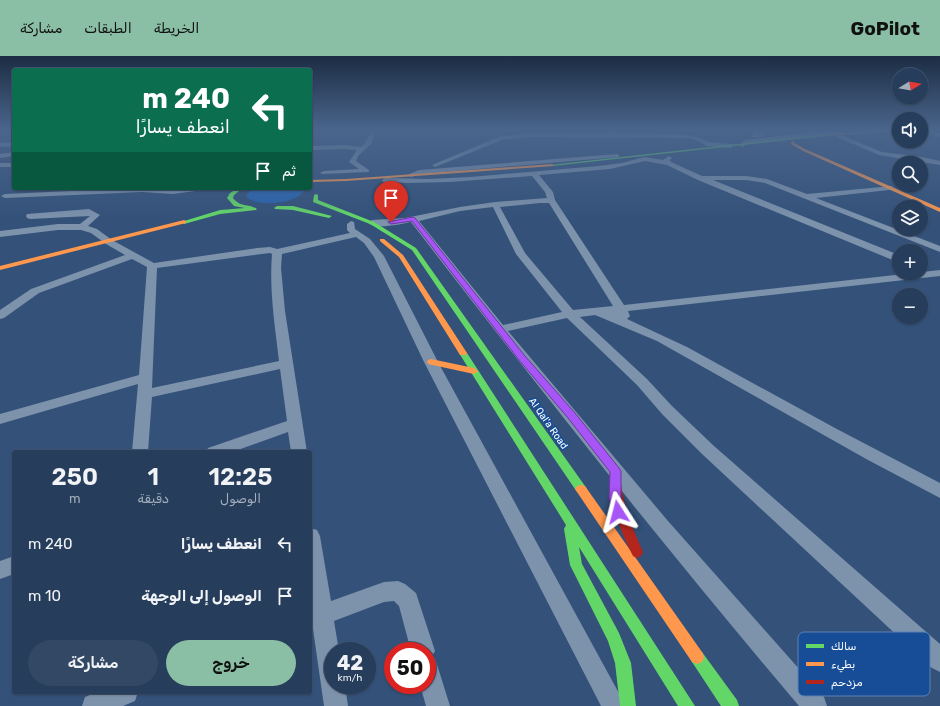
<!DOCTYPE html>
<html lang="ar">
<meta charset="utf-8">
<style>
body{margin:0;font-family:Rubik,"Noto Sans Arabic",sans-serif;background:#324864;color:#f1f3f6;direction:rtl;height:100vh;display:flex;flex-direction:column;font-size:15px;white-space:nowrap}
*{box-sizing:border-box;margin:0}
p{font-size:13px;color:#a4aebb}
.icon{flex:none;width:22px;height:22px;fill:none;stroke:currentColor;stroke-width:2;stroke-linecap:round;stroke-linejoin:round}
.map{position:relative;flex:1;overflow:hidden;direction:ltr}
.side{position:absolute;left:12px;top:394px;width:300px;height:244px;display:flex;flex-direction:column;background:#263d5b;border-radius:4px;box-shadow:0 1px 3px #0004,0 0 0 1px #425671;direction:rtl}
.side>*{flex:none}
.top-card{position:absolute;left:12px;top:12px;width:300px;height:122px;border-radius:4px;box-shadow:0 1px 3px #0004,0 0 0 1px #425671;direction:rtl;background:#0b6e4f;color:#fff;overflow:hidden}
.needle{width:26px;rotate:79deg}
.fabs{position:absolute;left:892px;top:12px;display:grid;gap:8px}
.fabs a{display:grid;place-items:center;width:36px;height:36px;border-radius:50%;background:#263d5b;box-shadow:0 1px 3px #0004,0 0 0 1px #425671;font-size:20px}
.speed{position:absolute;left:324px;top:586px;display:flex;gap:8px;font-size:20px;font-weight:700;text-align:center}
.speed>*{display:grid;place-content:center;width:52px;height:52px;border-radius:50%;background:#263d5b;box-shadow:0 1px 3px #0004,0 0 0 1px #425671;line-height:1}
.speed small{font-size:10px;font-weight:400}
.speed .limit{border:6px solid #d22;background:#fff;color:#111}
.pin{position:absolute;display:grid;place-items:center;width:34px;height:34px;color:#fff;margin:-41px -17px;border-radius:50% 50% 50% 0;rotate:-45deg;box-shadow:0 0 4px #0007}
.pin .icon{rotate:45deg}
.me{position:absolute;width:44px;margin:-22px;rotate:351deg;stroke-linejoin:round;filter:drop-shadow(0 0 3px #0008)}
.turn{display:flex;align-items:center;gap:14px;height:84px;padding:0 16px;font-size:18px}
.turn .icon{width:52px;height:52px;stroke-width:2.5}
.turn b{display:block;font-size:28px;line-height:34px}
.then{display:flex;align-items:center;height:38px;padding:0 16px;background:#0003;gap:8px;font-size:15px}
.eta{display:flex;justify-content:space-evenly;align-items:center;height:68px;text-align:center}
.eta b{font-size:24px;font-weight:600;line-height:28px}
.primary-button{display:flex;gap:8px;margin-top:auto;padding:8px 16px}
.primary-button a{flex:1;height:46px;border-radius:24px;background:#8abfa5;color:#111;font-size:16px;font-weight:600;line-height:46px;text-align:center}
.primary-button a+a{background:#324864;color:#f1f3f6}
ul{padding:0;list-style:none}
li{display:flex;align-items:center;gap:12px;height:52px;padding:0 16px}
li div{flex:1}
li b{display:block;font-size:15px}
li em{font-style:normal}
header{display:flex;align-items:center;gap:24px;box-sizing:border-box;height:56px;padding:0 20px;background:#8abfa5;color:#111}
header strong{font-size:19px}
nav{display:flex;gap:22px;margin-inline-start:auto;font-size:14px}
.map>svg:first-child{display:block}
.green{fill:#2a64ad}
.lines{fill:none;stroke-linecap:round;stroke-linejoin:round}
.street{fill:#7d92ab;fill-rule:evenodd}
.fast{fill:#63d668;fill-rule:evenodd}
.slow{fill:#ff974d;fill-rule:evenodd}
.jam{fill:#b3261e;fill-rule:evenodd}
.route{fill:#a855f7;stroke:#6d37a1}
.labels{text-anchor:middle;stroke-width:3;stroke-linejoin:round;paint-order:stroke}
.street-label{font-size:10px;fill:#fff;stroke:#164d96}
.key{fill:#164d96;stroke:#5c82b6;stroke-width:1}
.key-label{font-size:11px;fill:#fff}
</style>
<header>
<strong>GoPilot</strong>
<nav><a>الخريطة</a><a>الطبقات</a><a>مشاركة</a></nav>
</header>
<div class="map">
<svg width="940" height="650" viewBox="0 0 940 650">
<rect width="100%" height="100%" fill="#335179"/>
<path class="green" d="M257,132H302L304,134C299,148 254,152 246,140L250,135Z"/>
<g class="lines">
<g class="street">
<path d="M372,73H377L371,88L358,100L356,105L369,114V116L322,118L320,117L324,115L359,113L349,106L357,94L346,93L310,94V90L346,89L361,91L365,87Z"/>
<path d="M613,73L618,77L685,78L698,81L708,86L731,88L734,90L731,92L707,90L694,83L685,82L528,81L502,84L435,111L432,109L501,80L528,77H611L607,74Z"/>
<path d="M745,73H753L765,79L762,81H752V79L755,78Z"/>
<path d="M817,75L844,76V78L841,79L882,96L922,101L940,105V109L879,99L837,81V79H817L747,88L743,91L740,89L745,84Z"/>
<path d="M931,76L940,77V81L931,78Z"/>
<path d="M14,86V90L0,91V87Z"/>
<path d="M14,96V100L0,102V98Z"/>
<path d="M617,98L619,99V101L420,118L411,121L407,119L419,114Z"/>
<path d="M669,100L672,102L670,104L671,106L702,120H746L767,123L807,138L892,130L893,132L889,134L816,142L940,190V196L765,127L746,124H713L899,199V206L895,205L698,124L667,109L645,105L610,113L539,119L553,136L555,144L624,249L940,214V220L628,255L630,260L627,263L687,291L835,372L940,427V442L868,404L657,285L595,259L580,261L647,323L672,350L714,390L940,588V616L932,612L702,398L662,358L637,329L567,262L508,275L668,465L824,641L827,650H799C665,492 537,330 411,166C401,168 375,174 368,167L372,164L405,162L460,151L495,146L547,142L545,136L532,120L449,126L407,127L383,126L382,124L386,122L428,123L470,121L599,110L622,107L644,101L663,104ZM540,147H549L613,250L573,254L525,197L500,151ZM493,151L516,198L562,256L503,269L419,165L460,155Z"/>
<rect x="0" y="107" width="14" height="4"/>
<path d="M136,132L173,134L207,132L203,134L173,138L142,136L5,142L1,140L5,138Z"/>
<path d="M89,153L100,159L88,170L97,173L112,184L154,207L257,192L270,191L277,193L350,177L347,174V168L351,165L354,166L355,173L370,183L384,200L438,306L626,650H601L424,306L374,201L364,187L356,181L282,198L281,212L285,255L307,396H291L288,376L232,396H206L208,392L287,365L280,313L152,341L148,396H132L138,328L0,368V358L139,319L147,211L132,203L39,237L4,262L0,263V254L31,233L125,199L106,188L91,177L81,174H58L0,181V175L58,168H80L90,160L30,163L27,162L26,160L27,158ZM270,197L272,198C269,234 275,270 279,305L152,332L157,212Z"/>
<path d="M310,472L317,474L320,480L331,545L384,526L398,525L405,528L416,537L435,595L432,600L435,602L450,650H426L420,629H427V595H411L399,550L394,545L384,546L334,565L339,595H333V629H345L348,650H324L313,573L310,574Z"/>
<path d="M14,500V518L0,523V505Z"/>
<path d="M97,636H138L135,645L123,650H82L85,641Z"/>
</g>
<g class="fast">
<path d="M825,78L826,80L552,110L550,109Z"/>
<path d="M238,132H243L234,139L233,142C241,152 248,147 257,153L256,154L220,158L184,168L181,166L220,154L245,152L234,150L227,142L230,137Z"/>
<path d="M316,138L318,139V144L374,166L416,192L585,430L587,433L585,436L581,437L577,436L412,194L370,168L313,146L314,139Z"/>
<path d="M277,150H293L332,160L329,162L293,154L275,153L274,152Z"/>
<path d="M463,294L467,297L695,650H678L579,491L582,508L619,577L631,607L636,650H620L615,607L608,585L570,509L564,473L566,469L459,297Z"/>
<path d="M697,594L702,596L737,644L739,650H721L692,606L690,601L692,596Z"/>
</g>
<g class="slow">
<path d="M899,73V75L825,80L823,79Z"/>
<path d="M792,85H794V87L805,93L940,152V156L803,95L791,88Z"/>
<path d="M552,108L554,110L346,125L310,126V124L346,123Z"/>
<path d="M184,164L186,165V167L0,214V210Z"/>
<path d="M380,183H384L403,199L467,297L466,299H460L399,201L380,185Z"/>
<path d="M431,303L474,312L478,315L474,318L428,308L427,306L428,304Z"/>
<path d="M581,429L585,430L702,596L704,601L702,606L697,608L692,606L577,436L575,433L577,430Z"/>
</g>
<g class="jam">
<path d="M940,73V75L921,76V74Z"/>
<path d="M615,411L619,412L620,415C621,445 631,469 643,496L641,500L637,502L633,500C619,472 609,446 610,415L611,412Z"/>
</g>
</g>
<linearGradient id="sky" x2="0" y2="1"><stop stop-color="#1c2d43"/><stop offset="0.45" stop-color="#4a658c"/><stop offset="1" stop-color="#4a658c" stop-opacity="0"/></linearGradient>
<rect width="940" height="164" fill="url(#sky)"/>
<path class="route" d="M413,161L415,162L525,300L575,357L619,412L621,415V442L624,456L622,459L618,460L613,459L609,442L610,416L568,362L519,304L412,165L391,168L388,166Z"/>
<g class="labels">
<g class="street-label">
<text transform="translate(549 367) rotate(55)" y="4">Al Qal'a Road</text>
</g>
</g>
<rect x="798" y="576" width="132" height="64" rx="6" class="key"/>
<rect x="806" y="588" width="18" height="4" fill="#63d668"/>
<rect x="806" y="606" width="18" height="4" fill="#ff974d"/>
<rect x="806" y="624" width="18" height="4" fill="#b3261e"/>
<g class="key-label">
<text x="831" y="594">سالك</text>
<text x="831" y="612">بطيء</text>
<text x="831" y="630">مزدحم</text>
</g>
</svg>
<div class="fabs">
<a><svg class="needle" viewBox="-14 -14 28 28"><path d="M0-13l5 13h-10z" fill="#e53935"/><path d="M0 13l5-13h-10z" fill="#a4aebb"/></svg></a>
<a><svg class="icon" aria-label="sound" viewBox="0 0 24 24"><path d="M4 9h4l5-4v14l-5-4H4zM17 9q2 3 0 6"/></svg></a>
<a><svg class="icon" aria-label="search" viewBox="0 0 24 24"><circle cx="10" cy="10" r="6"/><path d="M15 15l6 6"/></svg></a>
<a><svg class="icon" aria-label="layers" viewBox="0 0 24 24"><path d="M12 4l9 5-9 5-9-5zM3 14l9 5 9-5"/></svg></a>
<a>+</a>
<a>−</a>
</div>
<div class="speed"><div>42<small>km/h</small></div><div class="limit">50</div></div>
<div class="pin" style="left:391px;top:166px;background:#d93025"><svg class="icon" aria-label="arrive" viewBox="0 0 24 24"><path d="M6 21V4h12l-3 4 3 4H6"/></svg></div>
<svg class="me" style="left:618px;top:456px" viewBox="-20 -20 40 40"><path d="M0-17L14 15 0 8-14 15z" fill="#a855f7" stroke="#fff" stroke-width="4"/></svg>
<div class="top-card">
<div class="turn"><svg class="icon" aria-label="left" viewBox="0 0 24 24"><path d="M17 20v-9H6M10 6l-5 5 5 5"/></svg><div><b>240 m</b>انعطف يسارًا</div></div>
<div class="then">ثم<svg class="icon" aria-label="arrive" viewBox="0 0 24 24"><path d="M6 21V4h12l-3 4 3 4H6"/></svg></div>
</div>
<section class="side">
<div class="eta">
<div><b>12:25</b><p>الوصول</p></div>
<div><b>1</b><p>دقيقة</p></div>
<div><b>250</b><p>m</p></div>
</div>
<ul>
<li><svg class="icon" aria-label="left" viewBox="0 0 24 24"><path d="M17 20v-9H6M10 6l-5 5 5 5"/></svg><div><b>انعطف يسارًا</b></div><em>240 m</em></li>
<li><svg class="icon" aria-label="arrive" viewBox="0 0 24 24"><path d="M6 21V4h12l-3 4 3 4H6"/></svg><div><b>الوصول إلى الوجهة</b></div><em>10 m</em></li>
</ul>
<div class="primary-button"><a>خروج</a><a>مشاركة</a></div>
</section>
</div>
